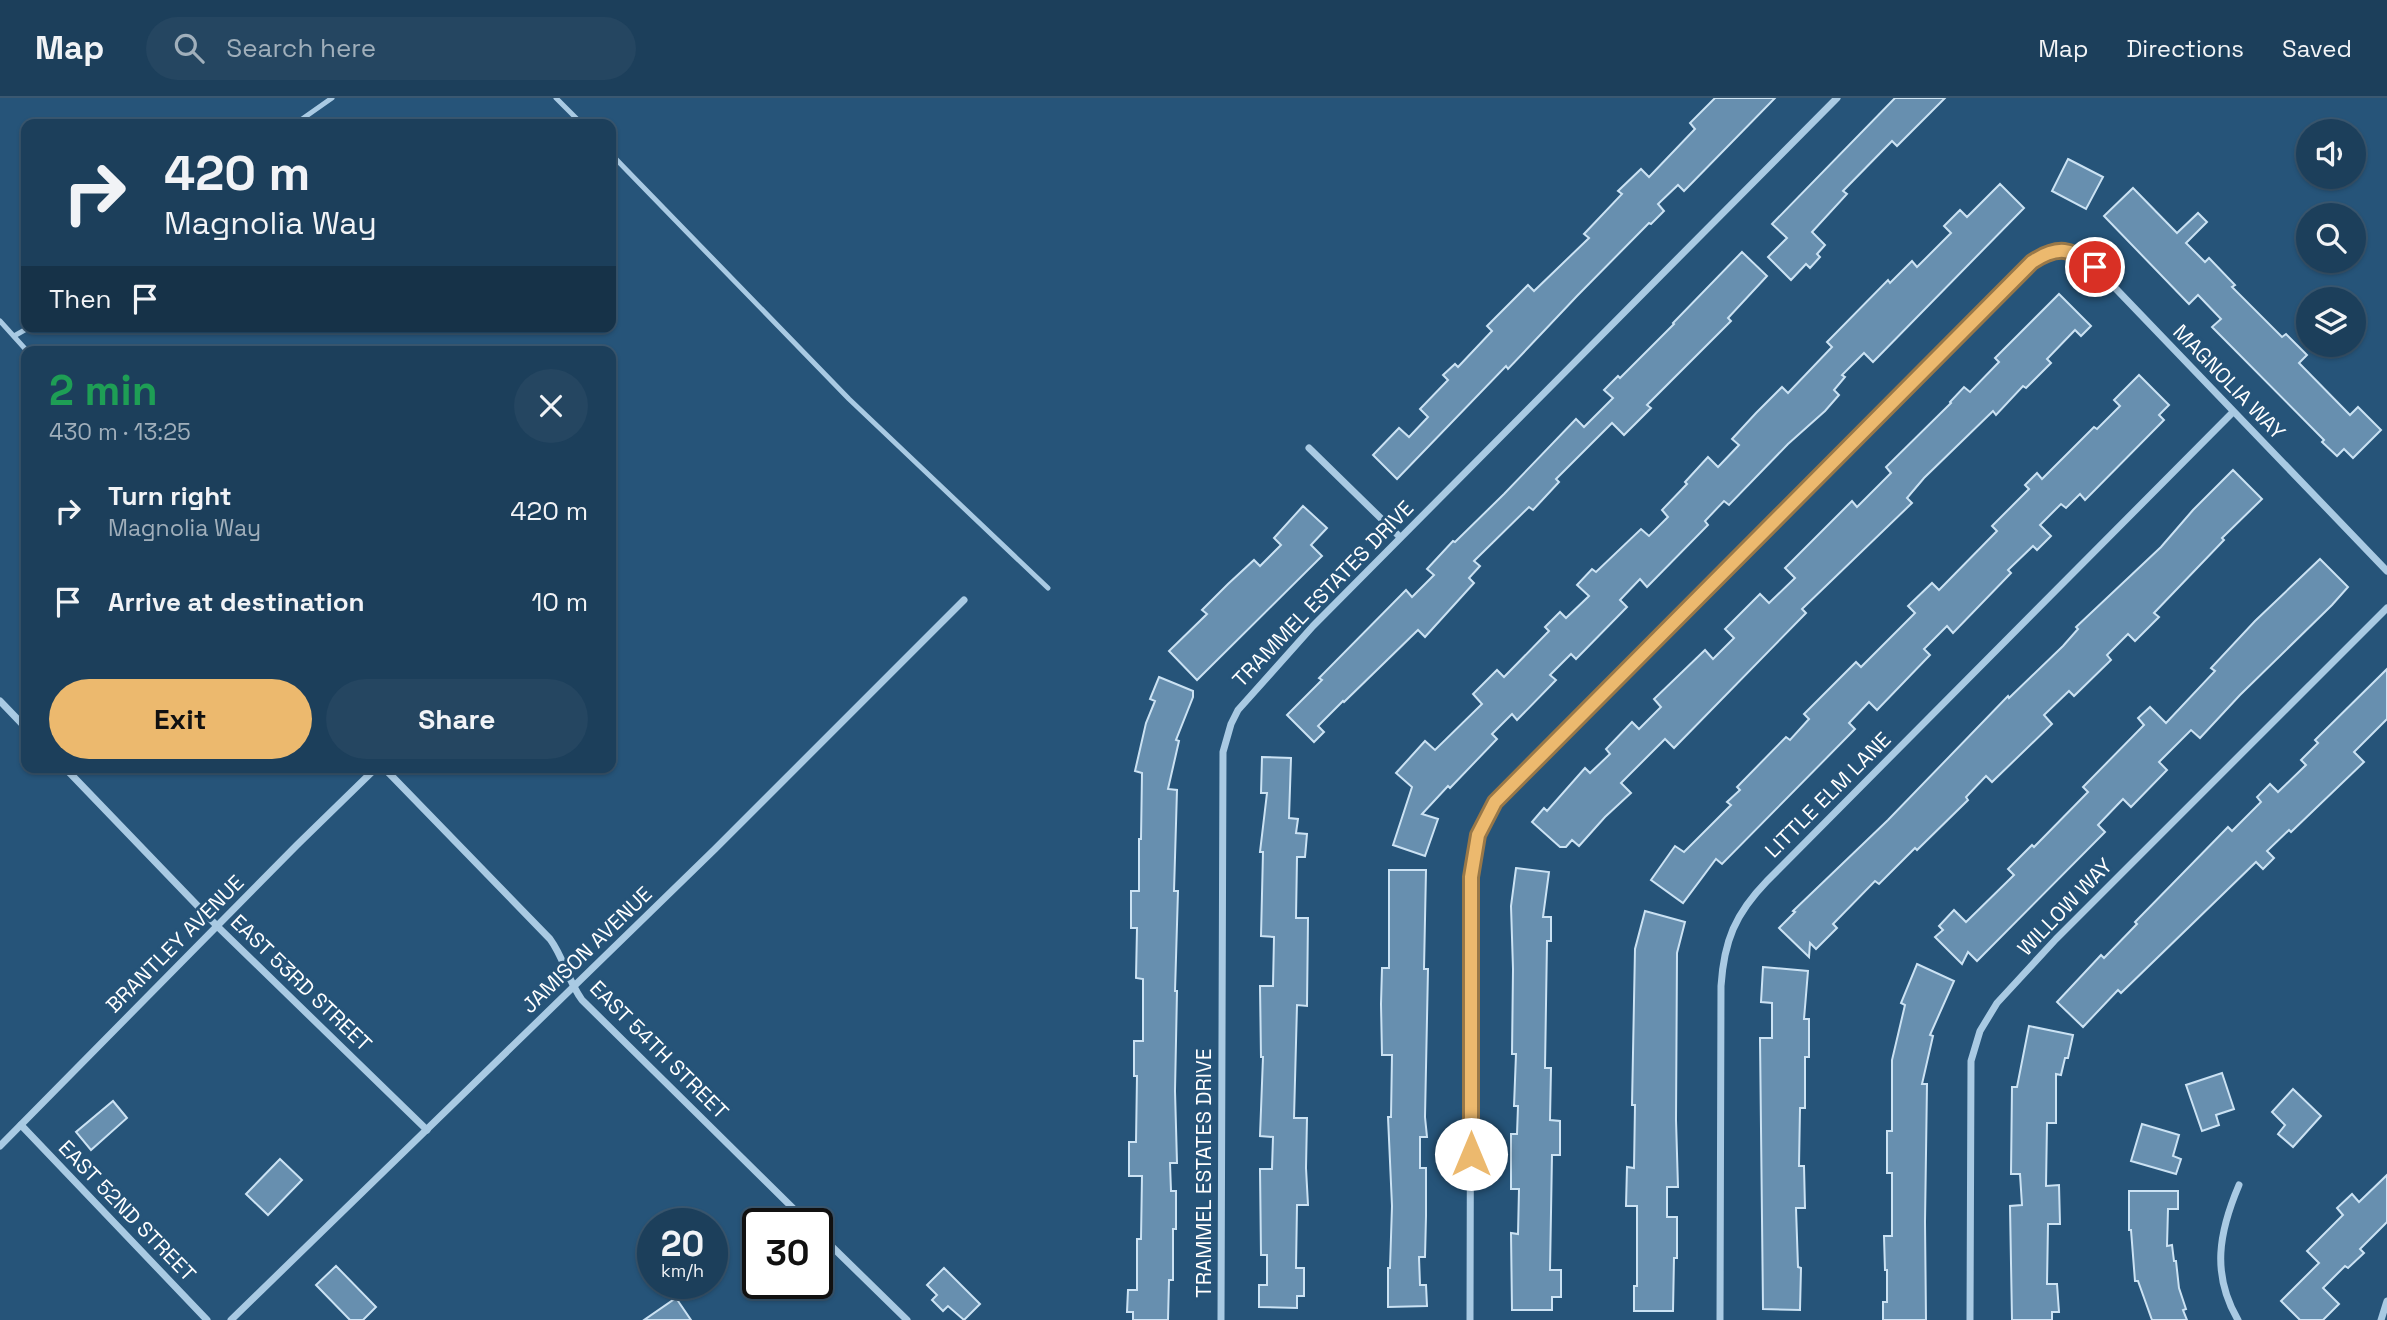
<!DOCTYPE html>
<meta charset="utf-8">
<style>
body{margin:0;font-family:"Space Grotesk",sans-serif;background:#254661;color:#f1f3f6;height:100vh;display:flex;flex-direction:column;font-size:26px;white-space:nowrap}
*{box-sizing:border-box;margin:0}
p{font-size:23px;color:#a0afbb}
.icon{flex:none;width:38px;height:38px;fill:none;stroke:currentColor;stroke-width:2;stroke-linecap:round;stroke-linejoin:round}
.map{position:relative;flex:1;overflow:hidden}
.details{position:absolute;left:21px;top:248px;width:595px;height:427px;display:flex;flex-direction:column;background:#1c3f5b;border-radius:14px;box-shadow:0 2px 5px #0004,0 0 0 2px #3a5871}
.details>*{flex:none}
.hud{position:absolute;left:21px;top:21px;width:595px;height:214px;border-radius:14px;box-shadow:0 2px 5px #0004,0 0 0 2px #3a5871;background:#1c3f5b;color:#f1f3f6;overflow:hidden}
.fabs{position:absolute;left:2296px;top:21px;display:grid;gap:14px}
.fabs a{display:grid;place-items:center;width:70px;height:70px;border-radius:50%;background:#1c3f5b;box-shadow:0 2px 5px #0004,0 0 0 2px #3a5871;font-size:35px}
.speed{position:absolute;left:637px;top:1110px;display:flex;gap:14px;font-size:35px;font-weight:700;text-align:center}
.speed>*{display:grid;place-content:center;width:91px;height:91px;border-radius:50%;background:#1c3f5b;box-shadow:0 2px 5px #0004,0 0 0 2px #3a5871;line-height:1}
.speed small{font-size:18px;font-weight:400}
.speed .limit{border:4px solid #111;border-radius:10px;background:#fff;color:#111}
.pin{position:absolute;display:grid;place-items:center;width:60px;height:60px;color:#fff;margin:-30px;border:4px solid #fff;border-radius:50%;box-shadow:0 2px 7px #0007}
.me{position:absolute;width:77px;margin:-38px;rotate:0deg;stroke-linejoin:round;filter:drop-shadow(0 0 5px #0008)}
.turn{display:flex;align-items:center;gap:24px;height:147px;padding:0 28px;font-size:32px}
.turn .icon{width:91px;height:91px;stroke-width:2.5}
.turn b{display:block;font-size:49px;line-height:60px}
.then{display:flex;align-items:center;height:66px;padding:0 28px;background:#0003;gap:14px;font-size:26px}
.round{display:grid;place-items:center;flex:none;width:74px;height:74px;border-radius:37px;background:#254661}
.summary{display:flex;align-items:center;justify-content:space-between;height:119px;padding:0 28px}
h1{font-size:42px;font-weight:700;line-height:52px;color:#1e9e55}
.button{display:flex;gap:14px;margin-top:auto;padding:14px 28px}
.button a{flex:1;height:80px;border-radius:42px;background:#ecb96e;color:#111;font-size:28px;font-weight:700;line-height:80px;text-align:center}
.button a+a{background:#254661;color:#f1f3f6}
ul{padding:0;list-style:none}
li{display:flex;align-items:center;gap:21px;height:91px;padding:0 28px}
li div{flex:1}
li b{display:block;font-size:26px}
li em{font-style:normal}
header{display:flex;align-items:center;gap:42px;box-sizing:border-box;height:98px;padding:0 35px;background:#1c3f5b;border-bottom:2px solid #3a5871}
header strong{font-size:33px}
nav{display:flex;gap:38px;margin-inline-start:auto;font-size:24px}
.search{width:490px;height:63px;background:#254661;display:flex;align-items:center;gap:18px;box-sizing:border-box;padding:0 24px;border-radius:38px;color:#a0afbb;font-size:26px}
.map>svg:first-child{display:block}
.building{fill:#678faf;stroke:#cbe2f3;stroke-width:2}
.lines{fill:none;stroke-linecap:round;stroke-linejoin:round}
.lane{stroke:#a9cae3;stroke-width:5}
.street{stroke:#a9cae3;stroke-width:7}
.route-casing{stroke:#997848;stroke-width:18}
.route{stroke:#ecb96e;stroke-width:12}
.labels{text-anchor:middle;stroke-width:6;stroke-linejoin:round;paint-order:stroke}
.street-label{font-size:21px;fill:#fff;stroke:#265479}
</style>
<header>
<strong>Map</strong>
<div class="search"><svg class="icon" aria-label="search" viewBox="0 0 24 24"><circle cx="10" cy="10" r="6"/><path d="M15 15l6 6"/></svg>Search here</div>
<nav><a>Map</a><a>Directions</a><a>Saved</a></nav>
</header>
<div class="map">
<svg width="2387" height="1222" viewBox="0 0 2387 1222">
<rect width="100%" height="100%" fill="#265479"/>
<g class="building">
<path d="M1715,0H1775L1684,93L1678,87L1658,106L1664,113L1651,126L1649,125L1577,198L1508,271L1506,268L1397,381L1373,357L1399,330L1409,339L1428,319L1420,311L1448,282L1443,277L1455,266L1458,269L1492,233L1487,228L1528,187L1534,193L1589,140L1584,136L1622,96L1618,93L1641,71L1649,79L1695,31L1690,25Z"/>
<path d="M1895,0H1945L1897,48L1892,43L1843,93L1847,96L1812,134L1825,147L1817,156L1820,159L1810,170L1806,166L1791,182L1768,159L1787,140L1772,126Z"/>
<path d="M2068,61L2103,79L2086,111L2052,93Z"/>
<path d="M2000,86L2024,110L1873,264L1864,255L1842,277L1845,279L1834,292L1839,297L1825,313L1788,346L1729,407L1724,403L1705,423L1708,427L1647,489L1640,481L1620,502L1627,509L1576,561L1571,556L1550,577L1556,582L1517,622L1512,616L1492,636L1497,641L1450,690L1448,688L1422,716L1438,721L1425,758L1393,747L1412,689L1396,675L1425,643L1435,652L1482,606L1473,596L1497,572L1504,579L1549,533L1545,529L1560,514L1566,520L1589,498L1577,487L1592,471L1596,474L1641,431L1649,438L1668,419L1662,412L1687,386L1685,384L1708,359L1718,369L1739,347L1732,341L1756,315L1782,289L1788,295L1832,249L1827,244L1888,182L1890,185L1912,163L1917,169L1951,135L1944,128L1960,112L1967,119Z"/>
<path d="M2133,90L2177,135L2198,115L2207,124L2186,145L2205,164L2209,160L2235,187L2232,189L2282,239L2286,236L2307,257L2299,265L2350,317L2358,309L2381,332L2353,360L2344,351L2337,358L2322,344L2324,342L2212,229L2221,221L2198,197L2189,206L2104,118Z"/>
<path d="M1742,154L1767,178L1728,220L1731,223L1647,307L1651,310L1624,337L1612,325L1556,381L1559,384L1533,412L1529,409L1474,463L1480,468L1469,480L1474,485L1425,539L1418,532L1344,604L1343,603L1318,628L1324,634L1314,644L1287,617L1322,582L1319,580L1406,492L1412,499L1434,477L1427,471L1453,443L1455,444L1504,396L1576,321L1584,329L1613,300L1604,292L1618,278L1620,280L1674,226L1673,225Z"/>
<path d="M2059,196L2091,228L2081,238L2075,232L2047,261L2051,265L2026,290L2023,288L1996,317L1993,313L1924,380L1907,400L1912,405L1802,511L1806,515L1674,650L1665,641L1621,685L1631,695L1605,719L1579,748L1572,742L1566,749H1560L1532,724L1544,710L1547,713L1585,670L1590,675L1610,656L1606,651L1632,624L1639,631L1661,609L1654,601L1705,552L1713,561L1734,540L1725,531L1760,496L1769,505L1795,480L1785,470L1852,403L1857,409L1891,375L1886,369L1951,305L1950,304L1964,289L1970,294L1999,264L1995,260Z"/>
<path d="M2139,277L2169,307L2159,317L2164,322L2085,402L2080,396L2066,410L2061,406L2040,427L2051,438L2037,452L2033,448L2008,472L2011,475L1953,535L1947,528L1924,551L1930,557L1877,612L1869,604L1849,625L1855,631L1722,766L1716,761L1683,805L1651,782L1675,748L1684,754L1731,707L1727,704L1740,692L1737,689L1786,639L1790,642L1809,621L1804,616L1856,564L1861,569L1915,515L1908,508L1932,485L1939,492L1997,433L1992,428L2029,391L2025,387L2037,375L2042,381L2094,329L2097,331L2120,308L2114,302Z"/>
<path d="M2233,372L2262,401L2222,440L2224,442L2154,515L2159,519L2135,543L2128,536L2107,557L2111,562L2074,598L2069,593L2044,617L2052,626L1992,684L1986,678L1966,699L1968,702L1917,752L1915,750L1879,786L1875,783L1833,826L1837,830L1816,851L1810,845L1809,859L1779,830L1795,814L1793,813L1888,722L2008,598L2009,600L2063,548L2078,531L2076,529L2161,449L2193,412Z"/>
<path d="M1303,408L1327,430L1311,447L1322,458L1197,582L1169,553L1207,516L1202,512L1228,486L1254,462L1260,468L1281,447L1274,440Z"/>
<path d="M2320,461L2348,489L2332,507L2240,597L2200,640L2191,632L2159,664L2167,672L2131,709L2123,701L2098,727L2105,734L1977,863L1968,854L1962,866L1935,839L1943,832L1939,828L1954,812L1966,824L2014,777L2008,771L2032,747L2034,749L2088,694L2083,689L2144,627L2138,620L2150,609L2166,625L2215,573L2211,570L2255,523Z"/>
<path d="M2387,571V621L2354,654L2364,664L2291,734L2289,732L2267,753L2274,760L2263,771L2256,764L2121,895L2118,892L2083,929L2057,904L2101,857L2104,860L2137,826L2135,824L2228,729L2232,733L2261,704L2257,699L2270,686L2278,694L2306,667L2301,662L2318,645L2315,642Z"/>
<path d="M1159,579L1193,593V599L1176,642L1179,643L1168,691L1177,692L1174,793H1178L1175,893H1177L1175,993L1177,1065H1170L1171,1093H1176V1131H1173V1182H1169L1168,1222H1133V1214H1127L1128,1192H1137V1141H1141L1142,1078H1129V1044H1136L1137,978H1134V943H1143V881L1136,880L1137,830H1131V793H1139V741H1141L1142,675L1135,673L1146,625L1155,603L1150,601Z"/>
<path d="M1262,659L1291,660L1289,720L1298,721L1296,735L1307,736L1305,759H1297L1296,820H1308L1307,908L1297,907L1294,1020H1307L1306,1070L1308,1107H1297L1296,1170H1304V1198H1297V1210L1259,1209V1187H1267V1157H1261L1260,1071H1272L1273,1039L1260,1038L1263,959H1261L1260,888H1273L1274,839L1261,838L1263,754H1260L1267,695H1261Z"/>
<path d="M1516,770L1549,774L1543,819H1551V843H1547L1545,970H1551L1550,1022L1560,1023V1057H1552L1550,1172H1561V1199H1552V1212H1512L1511,1135L1518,1136L1519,1091H1511V1036H1517L1518,1008H1514L1516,956H1512L1513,871L1511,808Z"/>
<path d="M1389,772H1426L1424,871H1428L1425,1019L1427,1039H1420V1070H1426V1118L1425,1159H1419L1420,1187H1426L1427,1208L1388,1209V1170H1390L1392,1108L1388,1019H1391L1392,957H1382L1381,906L1382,870H1389Z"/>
<path d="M1645,813L1685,824L1677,855L1676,1022L1678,1089H1667V1119H1677V1160H1674L1673,1213H1634V1188H1637V1108H1626L1627,1069L1634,1070L1635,1007H1632L1635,851Z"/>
<path d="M1917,866L1954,883L1930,937L1933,938L1922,986H1927L1925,1124L1926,1222H1883V1204H1887V1172H1885L1884,1138H1892V1075H1887V1033H1892V962L1905,907L1901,905Z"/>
<path d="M1763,869L1808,873L1804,921H1809V959H1805V1010H1800L1799,1068H1804L1805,1110H1796L1798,1169L1801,1170L1800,1212L1763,1211L1760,940H1772V905L1761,904Z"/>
<path d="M2029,928L2073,937L2068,960H2065L2061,977L2056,976V1025H2047L2046,1088L2059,1087L2060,1126H2048L2047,1186H2057L2059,1214H2052V1222H2012L2010,1108L2022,1107L2020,1076H2011L2012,989H2017Z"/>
<path d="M2222,975L2234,1011L2216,1017L2219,1027L2202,1033L2186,987Z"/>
<path d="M2293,991L2321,1018L2293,1049L2278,1036L2285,1027L2272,1014Z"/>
<path d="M113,1003L127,1020L91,1052L76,1034Z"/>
<path d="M2142,1026L2179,1037L2173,1058L2181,1061L2176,1076L2131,1063Z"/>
<path d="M280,1061L302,1082L268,1117L246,1096Z"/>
<path d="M2387,1077V1124L2360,1151L2364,1155L2348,1170L2345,1168L2323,1190L2339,1206L2323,1222H2300L2281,1203L2319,1165L2307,1153L2343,1117L2337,1110L2352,1096L2359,1104Z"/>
<path d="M2129,1093H2178V1111H2168L2167,1148L2172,1147L2174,1163H2176L2179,1190L2186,1211L2183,1212L2187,1222H2152L2138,1183H2135L2131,1132H2129Z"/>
<path d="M336,1168L376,1209L363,1222H350L316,1187Z"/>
<path d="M944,1170L980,1206L964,1222L948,1208L943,1213L932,1202L937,1197L927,1187Z"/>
<path d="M676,1200L691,1222H644Z"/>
</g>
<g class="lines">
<g class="lane">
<path d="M556,0L582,26"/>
<path d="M295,26L332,0"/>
<path d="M611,56L849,301L1048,490"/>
<path d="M0,223L28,254"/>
<path d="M14,238L30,229"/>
</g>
<g class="street">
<path d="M1309,350L1400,439"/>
<path d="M0,603L26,630"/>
<path d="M65,670L217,828L427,1032"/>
<path d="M384,670L550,841C564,860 568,883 582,902L808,1125"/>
<path d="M21,1027L207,1222"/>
<path d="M0,1048L297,747L376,670"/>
<path d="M817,1134L907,1222"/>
<path d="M231,1222L715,751L964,502"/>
<path d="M1221,1222L1223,654L1231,626L1238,612L1313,528L1837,0"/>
<path d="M1470,1222L1471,779C1475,746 1483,718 1506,693L2032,164C2058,147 2071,150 2095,169L2387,473"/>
<path d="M1720,1222L1721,888C1724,843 1735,816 1767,783L2233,314"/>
<path d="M1970,1222L1971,963L1980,933L1997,905L2056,841L2387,510"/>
<path d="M2238,1222C2211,1176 2219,1134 2239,1087"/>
<path d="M2381,1222L2387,1203"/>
</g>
</g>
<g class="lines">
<defs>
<path id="route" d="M1471,1056V779L1478,737L1495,704L2032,164C2058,147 2071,150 2095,169"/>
</defs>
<use href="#route" class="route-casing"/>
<use href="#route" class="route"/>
</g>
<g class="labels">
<g class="street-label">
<text transform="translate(2229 284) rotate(46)" y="7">MAGNOLIA WAY</text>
<text transform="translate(1323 496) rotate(-46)" y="7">TRAMMEL ESTATES DRIVE</text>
<text transform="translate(1828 697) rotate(-45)" y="7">LITTLE ELM LANE</text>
<text transform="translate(2065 809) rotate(-46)" y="7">WILLOW WAY</text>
<text transform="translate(175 846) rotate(-45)" y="7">BRANTLEY AVENUE</text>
<text transform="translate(587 852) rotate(-44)" y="7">JAMISON AVENUE</text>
<text transform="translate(301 885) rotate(44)" y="7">EAST 53RD STREET</text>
<text transform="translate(659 952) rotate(45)" y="7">EAST 54TH STREET</text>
<text transform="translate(1204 1075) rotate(-90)" y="7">TRAMMEL ESTATES DRIVE</text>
<text transform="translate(127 1113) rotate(46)" y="7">EAST 52ND STREET</text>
</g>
</g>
</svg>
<div class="fabs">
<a><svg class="icon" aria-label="sound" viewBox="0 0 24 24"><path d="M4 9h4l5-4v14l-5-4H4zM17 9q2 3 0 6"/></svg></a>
<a><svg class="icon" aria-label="search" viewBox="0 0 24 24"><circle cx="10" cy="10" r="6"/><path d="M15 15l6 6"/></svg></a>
<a><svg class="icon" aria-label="layers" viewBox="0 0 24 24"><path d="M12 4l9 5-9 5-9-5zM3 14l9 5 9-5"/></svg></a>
</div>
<div class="speed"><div>20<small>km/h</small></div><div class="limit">30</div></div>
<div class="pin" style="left:2095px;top:169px;background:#d93025"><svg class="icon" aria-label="arrive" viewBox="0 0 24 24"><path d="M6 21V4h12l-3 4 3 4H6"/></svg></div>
<svg class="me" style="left:1471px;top:1056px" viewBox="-20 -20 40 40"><circle r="19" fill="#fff"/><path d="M0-13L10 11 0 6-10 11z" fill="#ecb96e"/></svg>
<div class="hud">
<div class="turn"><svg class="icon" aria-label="right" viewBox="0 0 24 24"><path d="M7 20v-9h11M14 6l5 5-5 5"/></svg><div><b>420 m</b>Magnolia Way</div></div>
<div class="then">Then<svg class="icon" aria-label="arrive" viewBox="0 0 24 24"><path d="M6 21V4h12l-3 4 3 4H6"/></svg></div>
</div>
<section class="details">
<div class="summary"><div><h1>2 min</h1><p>430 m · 13:25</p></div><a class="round"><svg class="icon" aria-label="close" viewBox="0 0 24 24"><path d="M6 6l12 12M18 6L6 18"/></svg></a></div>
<ul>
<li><svg class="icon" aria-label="right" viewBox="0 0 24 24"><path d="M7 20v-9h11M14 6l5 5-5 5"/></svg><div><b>Turn right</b><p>Magnolia Way</p></div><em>420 m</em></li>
<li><svg class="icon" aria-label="arrive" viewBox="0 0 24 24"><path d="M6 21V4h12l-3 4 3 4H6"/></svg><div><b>Arrive at destination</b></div><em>10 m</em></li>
</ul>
<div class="button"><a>Exit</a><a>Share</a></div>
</section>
</div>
